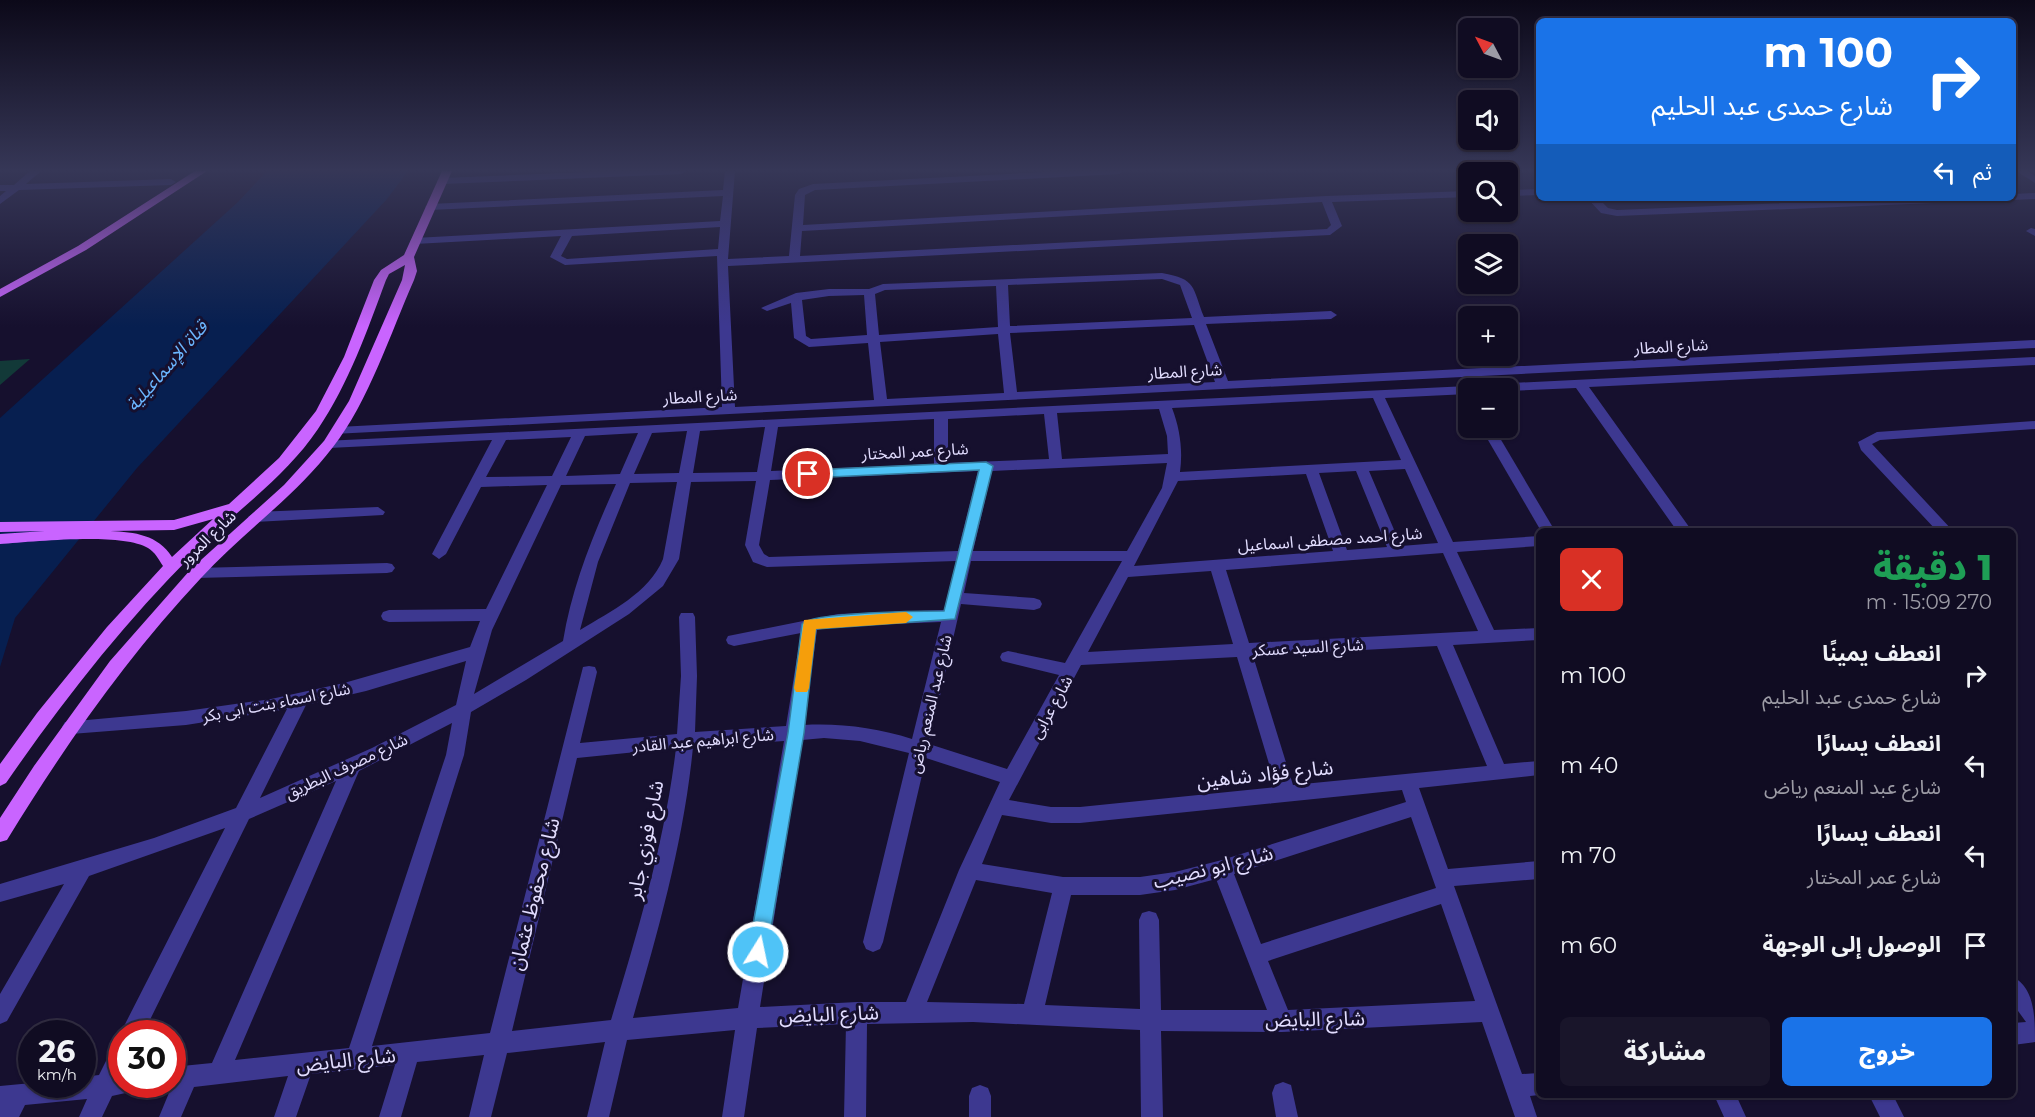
<!DOCTYPE html>
<html lang="ar">
<meta charset="utf-8">
<style>
body{margin:0;font-family:Montserrat,"Noto Sans Arabic",sans-serif;background:#19152a;color:#f1f3f6;direction:rtl;height:100vh;display:flex;flex-direction:column;font-size:22px;white-space:nowrap}
*{box-sizing:border-box;margin:0}
p{font-size:20px;color:#9c9ba5}
.icon{flex:none;width:33px;height:33px;fill:none;stroke:currentColor;stroke-width:2;stroke-linecap:round;stroke-linejoin:round}
.map{position:relative;flex:1;overflow:hidden;direction:ltr}
.details{position:absolute;left:1536px;top:528px;width:480px;height:570px;display:flex;flex-direction:column;background:#100c22;border-radius:9px;box-shadow:0 2px 4px #0004,0 0 0 2px #302c40;direction:rtl}
.details>*{flex:none}
.top-card{position:absolute;left:1536px;top:18px;width:480px;height:183px;border-radius:9px;box-shadow:0 2px 4px #0004,0 0 0 2px #302c40;direction:rtl;background:#1a73e8;color:#fff;overflow:hidden}
.needle{width:39px;rotate:311deg}
.controls{position:absolute;left:1458px;top:18px;display:grid;gap:12px}
.controls a{display:grid;place-items:center;width:60px;height:60px;border-radius:9px;background:#100c22;box-shadow:0 2px 4px #0004,0 0 0 2px #302c40;font-size:30px}
.speed{position:absolute;left:18px;top:1020px;display:flex;gap:12px;font-size:30px;font-weight:700;text-align:center}
.speed>*{display:grid;place-content:center;width:78px;height:78px;border-radius:50%;background:#100c22;box-shadow:0 2px 4px #0004,0 0 0 2px #302c40;line-height:1}
.speed small{font-size:15px;font-weight:400}
.speed .limit{border:9px solid #d22;background:#fff;color:#111}
.pin{position:absolute;display:grid;place-items:center;width:51px;height:51px;color:#fff;margin:-26px;border:3px solid #fff;border-radius:50%;box-shadow:0 2px 6px #0007}
.me{position:absolute;width:66px;margin:-33px;rotate:10deg;stroke-linejoin:round;filter:drop-shadow(0 0 4px #0008)}
.turn{display:flex;align-items:center;gap:21px;height:126px;padding:0 24px;font-size:27px}
.turn .icon{width:78px;height:78px;stroke-width:2.5}
.turn b{display:block;font-size:42px;line-height:51px}
.then{display:flex;align-items:center;height:57px;padding:0 24px;background:#0003;gap:12px;font-size:22px}
.round{display:grid;place-items:center;flex:none;width:63px;height:63px;border-radius:9px;background:#19152a}
.summary{display:flex;align-items:center;justify-content:space-between;height:102px;padding:0 24px}
h1{font-size:36px;font-weight:800;line-height:45px;color:#1e9e55}
.button{display:flex;gap:12px;margin-top:auto;padding:12px 24px}
.button a{flex:1;height:69px;border-radius:9px;background:#1a73e8;color:#fff;font-size:24px;font-weight:800;line-height:69px;text-align:center}
.button a+a{background:#19152a;color:#f1f3f6}
ul{padding:0;list-style:none}
li{display:flex;align-items:center;gap:18px;height:90px;padding:0 24px}
li div{flex:1}
li b{display:block;font-size:22px}
li em{font-style:normal}
.map>svg:first-child{display:block}
.green{fill:#123938}
.water{fill:#071f50}
.lines{fill:none;stroke-linecap:round;stroke-linejoin:round}
.minor{fill:#3d3890;fill-rule:evenodd}
.major{fill:#c964ff;fill-rule:evenodd}
.route{fill:#4fc3f7;stroke:#337fa1;stroke-width:1.5}
.slow{fill:#f59e0b}
.labels{text-anchor:middle;stroke-width:6;stroke-linejoin:round;paint-order:stroke}
.street-label{font-size:16px;fill:#e2ddff;stroke:#16102e}
.water-label{font-size:18px;font-style:italic;fill:#6bb6ff;stroke:#16102e}
.near-street-label{font-size:20px;fill:#e2ddff;stroke:#16102e}
</style>
<div class="map">
<svg width="2035" height="1117" viewBox="0 0 2035 1117">
<rect width="100%" height="100%" fill="#16102e"/>
<path class="green" d="M30,359L0,385V361Z"/>
<path class="water" d="M267,171H408L387,199L137,468L15,618L0,667V418L238,202Z"/>
<g class="lines">
<g class="minor">
<path d="M30,171H41L26,184L171,179L176,182L171,185L19,190L0,204V196L6,191H0V185H14Z"/>
<path d="M613,171H686L681,174L442,184L437,181L442,178Z"/>
<path d="M725,171H735L728,259L789,256L795,195L799,189L813,184L1064,171H1124L1119,174L815,190L805,195L803,225L1326,196L1468,191V197L1332,202L1342,226L1330,235L728,266L735,407L874,400L868,343L809,347L794,338L791,303L767,311L761,308L796,293L829,289H869L883,284L1162,273C1197,279 1192,287 1204,317L1331,311L1337,315L1331,319L1206,324L1228,381L2035,340V348L333,434L331,431L333,428L338,427L722,407L717,256L565,265L550,257L561,236L415,244L410,241L415,238L720,221L723,196L430,210L425,207L430,204L723,190ZM1322,202L1331,225L1327,229L800,256L802,231ZM720,227L718,249L567,259L561,256L572,236ZM1162,279L1180,285L1192,318L1010,326L1008,285ZM996,286L998,327L879,335L875,294L885,290ZM864,295L867,335L811,339L806,336L802,300L829,296ZM1194,325L1215,382L1017,392L1010,333ZM998,334L1004,393L887,399L880,342Z"/>
<path d="M2016,171H2028L2035,176V183Z"/>
<path d="M1539,189V195L1508,196V190Z"/>
<path d="M2035,193V199L2013,200L2009,198H2013V194Z"/>
<path d="M1587,198H1598L1608,208L1617,210L1907,198H1987L1982,201L1617,216L1601,213Z"/>
<path d="M2031,228L2035,229V236L2026,231Z"/>
<path d="M2035,357V365L1589,387L1692,531H1677L1576,388L1508,391V388H1486L1492,384Z"/>
<path d="M1468,386L1473,388H1468V394L1385,398L1453,542L1539,536V546L1457,552L1494,630L1539,628V640L1453,645L1504,764L1539,761V775L1419,788L1448,869L1539,861V879L1454,886L1522,1074L1539,1073V1095L1530,1096L1537,1117H1515L1482,1022L1282,1032L1161,1031L1163,1117H1141L1140,1030L973,1022L867,1024L866,1117H844L846,1024L757,1028L744,1117H722L735,1030L627,1040L609,1117H587L605,1042L507,1053L491,1117H469L484,1055L417,1062L401,1117H379L395,1065L311,1074L296,1117H274L288,1076L194,1087L181,1117H159L171,1088L164,1084H172V1067L212,1063L336,781L249,819L143,1034H122V1037L120,1034L225,828L89,876L7,1021L0,1024V994L64,884L0,902V884L154,838L236,808L287,709L186,725L71,734L65,732L62,727L65,722L186,711L271,699L344,683L470,647L480,621L389,622L383,620L381,616L383,612L389,610L486,609L547,485L481,487L446,554L439,559L432,554L492,440L329,448L322,444L324,441ZM1373,398L1401,460L1180,472C1183,450 1180,429 1172,408ZM1159,409L1167,436L1168,454L1062,459L1057,413ZM1044,414L1049,459L948,463V419ZM934,419V464L771,471L778,427ZM765,427L757,472L693,473L700,431ZM687,431L679,473L634,474L652,433ZM638,433L620,474L566,476L585,436ZM571,437L552,476L486,477L506,440ZM1167,463L1162,488L1127,551H973L992,471ZM1405,469L1438,543L1401,546L1369,471ZM978,471L958,551L769,557L764,554L759,545L770,480ZM1356,471L1387,547L1347,550L1319,473ZM1306,474L1333,551L1134,566L1178,481ZM756,481L745,545L753,562L767,567L956,561L944,610L838,614L728,636L726,640L728,644L734,646L801,633L786,726L695,732L697,676L695,617L693,613H681L679,617L681,676L677,734L580,743L597,672L595,667L589,666L583,667L490,1033L372,1046L464,755L471,712L526,680L629,614L663,586L679,559L691,482ZM677,482L663,559C649,593 611,611 580,630L598,562L630,483ZM616,484C593,535 572,586 563,641L474,694L492,630L561,485ZM1443,553L1478,631L1249,643L1226,570ZM971,561H1122L1065,663L1008,651L1002,653L1000,657L1002,661L1059,675L1007,769L929,744L961,604L1034,610L1040,608L1042,604L1040,600L1034,598L964,593ZM1211,571L1233,644L1088,652L1128,577ZM941,622L912,739C877,728 841,723 804,725L817,630L838,626ZM1437,646L1487,766L1293,785L1253,656ZM1237,657L1276,787L1080,807H1051L1009,800L1081,665ZM466,661L456,705L372,748L260,798L306,705L366,691ZM452,723L446,755L349,1048L235,1060L359,771ZM824,738L860,741L909,753L863,942L866,949L873,952L880,949L883,942L926,758L1000,782L959,870L906,1002H857L760,1007L802,740ZM784,741L738,1008L633,1018C659,928 684,840 693,747ZM676,748C665,841 638,931 611,1020L512,1031L577,758ZM1402,790L1406,802L1222,860L1175,872L1140,877H1063L982,864L1002,815L1051,823H1080ZM1411,817L1436,888L1261,944L1234,874ZM1216,879L1267,1010H1161L1159,920L1156,913L1149,911L1142,913L1139,920L1140,1009L1045,1005L1071,895H1140L1175,890ZM976,880L1052,893L1024,1004L927,1002ZM1441,904L1475,1001L1288,1010L1268,961Z"/>
<path d="M2035,421V429L1880,440L1872,444L1953,531H1937L1861,450L1858,442L1877,432Z"/>
<path d="M1481,428H1494L1555,531H1541Z"/>
<path d="M378,507L385,512L383,515L255,522L248,517L255,512Z"/>
<path d="M387,563L392,564L395,568L392,572L387,573L196,578L191,577L188,573L191,569L196,568Z"/>
<path d="M2013,977C2035,988 2035,1018 2035,1042L2013,1045V1023L2026,1022L2013,1004Z"/>
<path d="M122,1042V1084H133L130,1092L112,1096L102,1117H79L87,1099L25,1105L19,1117H0V1086L32,1083V1084H82V1077L99,1075L114,1045Z"/>
<path d="M1283,1082L1291,1085L1298,1117H1276L1272,1093L1275,1085Z"/>
<path d="M980,1085L988,1088L991,1096V1117H969V1096L972,1088Z"/>
<path d="M1714,1095H1736L1746,1117H1724Z"/>
<path d="M1869,1095H1893L1904,1117H1880Z"/>
</g>
<g class="major">
<path d="M195,171H207L86,250L0,297V289L78,246Z"/>
<path d="M442,171H452L414,257L417,271L414,280C391,332 368,403 333,447C295,497 243,532 201,578C126,658 64,747 7,840L0,842V818L34,766L110,661L191,569L284,485L324,441L349,401L402,280L405,265L389,274L386,280C367,331 349,383 318,429C285,478 234,512 193,554C123,624 62,702 6,783L0,786V764L37,713L107,627L163,566C159,560 155,552 148,548C120,532 34,542 0,544V534L45,531L0,532V522L174,520L229,504L279,458L316,411L344,357L374,280L381,270L404,255ZM213,519L172,557C158,535 135,532 110,531L174,530Z"/>
</g>
</g>
<linearGradient id="sky" x2="0" y2="1"><stop stop-color="#0c0919"/><stop offset="0.52" stop-color="#363757"/><stop offset="1" stop-color="#363757" stop-opacity="0"/></linearGradient>
<rect width="2035" height="327" fill="url(#sky)"/>
<path class="route" d="M986,462L993,466L955,619L816,629L804,733L767,952L764,958L758,961L751,958L748,952L788,733L802,624C810,612 924,611 944,611L979,470L808,478L802,474L808,470Z"/>
<path class="slow" d="M906,612L913,617L906,623L816,629L809,688L807,692H796L794,688L804,620Z"/>
<g class="labels">
<g class="street-label">
<text transform="translate(1671 346) rotate(-3)" y="6">شارع المطار</text>
<text transform="translate(1185 371) rotate(-3)" y="6">شارع المطار</text>
<text transform="translate(700 396) rotate(-3)" y="6">شارع المطار</text>
<text transform="translate(915 451) rotate(-3)" y="6">شارع عمر المختار</text>
<text transform="translate(207 538) rotate(-44)" y="6">شارع المرور</text>
<text transform="translate(1330 539) rotate(-4)" y="6">شارع احمد مصطفى اسماعيل</text>
<text transform="translate(1308 647) rotate(-3)" y="6">شارع السيد عسكر</text>
<text transform="translate(276 702) rotate(-11)" y="6">شارع اسماء بنت ابى بكر</text>
<text transform="translate(930 704) rotate(-77)" y="6">شارع عبد المنعم رياض</text>
<text transform="translate(1051 707) rotate(-61)" y="6">شارع عرابى</text>
<text transform="translate(703 740) rotate(-5)" y="6">شارع ابراهيم عبد القادر</text>
<text transform="translate(346 766) rotate(-25)" y="6">شارع مصرف البطريق</text>
</g>
<g class="water-label">
<text transform="translate(167 366) rotate(-49)" y="6">قناة الإسماعيلية</text>
</g>
<g class="near-street-label">
<text transform="translate(1265 774) rotate(-6)" y="7">شارع فؤاد شاهين</text>
<text transform="translate(645 840) rotate(-79)" y="7">شارع فوزي جابر</text>
<text transform="translate(1213 867) rotate(-14)" y="7">شارع ابو نصيب</text>
<text transform="translate(534 894) rotate(-76)" y="7">شارع محفوظ عثمان</text>
<text transform="translate(829 1014) rotate(-2)" y="7">شارع البايض</text>
<text transform="translate(1315 1019) rotate(-1)" y="7">شارع البايض</text>
<text transform="translate(346 1060) rotate(-6)" y="7">شارع البايض</text>
</g>
</g>
</svg>
<div class="controls">
<a><svg class="needle" viewBox="-14 -14 28 28"><path d="M0-13l5 13h-10z" fill="#e53935"/><path d="M0 13l5-13h-10z" fill="#9c9ba5"/></svg></a>
<a><svg class="icon" aria-label="sound" viewBox="0 0 24 24"><path d="M4 9h4l5-4v14l-5-4H4zM17 9q2 3 0 6"/></svg></a>
<a><svg class="icon" aria-label="search" viewBox="0 0 24 24"><circle cx="10" cy="10" r="6"/><path d="M15 15l6 6"/></svg></a>
<a><svg class="icon" aria-label="layers" viewBox="0 0 24 24"><path d="M12 4l9 5-9 5-9-5zM3 14l9 5 9-5"/></svg></a>
<a>+</a>
<a>−</a>
</div>
<div class="speed"><div>26<small>km/h</small></div><div class="limit">30</div></div>
<div class="pin" style="left:808px;top:474px;background:#d93025"><svg class="icon" aria-label="arrive" viewBox="0 0 24 24"><path d="M6 21V4h12l-3 4 3 4H6"/></svg></div>
<svg class="me" style="left:758px;top:952px" viewBox="-20 -20 40 40"><circle r="17" fill="#4fc3f7" stroke="#fff" stroke-width="3"/><path d="M0-11L8 9 0 5-8 9z" fill="#fff"/></svg>
<div class="top-card">
<div class="turn"><svg class="icon" aria-label="right" viewBox="0 0 24 24"><path d="M7 20v-9h11M14 6l5 5-5 5"/></svg><div><b>100 m</b>شارع حمدى عبد الحليم</div></div>
<div class="then">ثم<svg class="icon" aria-label="left" viewBox="0 0 24 24"><path d="M17 20v-9H6M10 6l-5 5 5 5"/></svg></div>
</div>
<section class="details">
<div class="summary"><div><h1>1 دقيقة</h1><p>270 m · 15:09</p></div><a class="round" style="background:#d93025;color:#fff"><svg class="icon" aria-label="close" viewBox="0 0 24 24"><path d="M6 6l12 12M18 6L6 18"/></svg></a></div>
<ul>
<li><svg class="icon" aria-label="right" viewBox="0 0 24 24"><path d="M7 20v-9h11M14 6l5 5-5 5"/></svg><div><b>انعطف يمينًا</b><p>شارع حمدى عبد الحليم</p></div><em>100 m</em></li>
<li><svg class="icon" aria-label="left" viewBox="0 0 24 24"><path d="M17 20v-9H6M10 6l-5 5 5 5"/></svg><div><b>انعطف يسارًا</b><p>شارع عبد المنعم رياض</p></div><em>40 m</em></li>
<li><svg class="icon" aria-label="left" viewBox="0 0 24 24"><path d="M17 20v-9H6M10 6l-5 5 5 5"/></svg><div><b>انعطف يسارًا</b><p>شارع عمر المختار</p></div><em>70 m</em></li>
<li><svg class="icon" aria-label="arrive" viewBox="0 0 24 24"><path d="M6 21V4h12l-3 4 3 4H6"/></svg><div><b>الوصول إلى الوجهة</b></div><em>60 m</em></li>
</ul>
<div class="button"><a>خروج</a><a>مشاركة</a></div>
</section>
</div>
